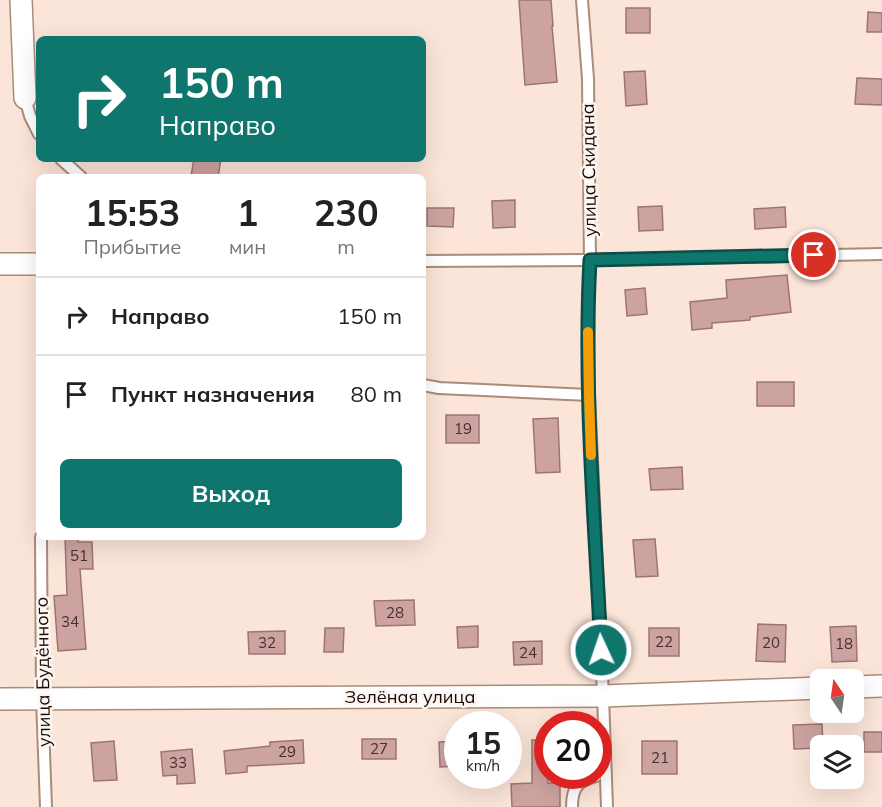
<!DOCTYPE html>
<html lang="ru">
<meta charset="utf-8">
<style>
body{margin:0;font-family:Mulish,sans-serif;background:#f2f2f2;color:#222;height:100vh;display:flex;flex-direction:column;font-size:22px;white-space:nowrap}
*{box-sizing:border-box;margin:0}
p{font-size:20px;color:#767676}
.icon{flex:none;width:33px;height:33px;fill:none;stroke:currentColor;stroke-width:2;stroke-linecap:round;stroke-linejoin:round}
.map{position:relative;flex:1;overflow:hidden}
.panel{position:absolute;left:36px;top:174px;width:390px;height:366px;display:flex;flex-direction:column;background:#fff;border-radius:9px;box-shadow:0 6px 24px #0002}
.panel>*{flex:none}
.top-card{position:absolute;left:36px;top:36px;width:390px;height:126px;border-radius:9px;box-shadow:0 6px 24px #0002;background:#0f766e;color:#fff;overflow:hidden}
.needle{width:39px;rotate:347deg}
.controls{position:absolute;left:810px;top:669px;display:grid;gap:12px}
.controls a{display:grid;place-items:center;width:54px;height:54px;border-radius:9px;background:#fff;box-shadow:0 6px 24px #0002;font-size:30px}
.speed{position:absolute;left:444px;top:711px;display:flex;gap:12px;font-size:30px;font-weight:700;text-align:center}
.speed>*{display:grid;place-content:center;width:78px;height:78px;border-radius:50%;background:#fff;box-shadow:0 6px 24px #0002;line-height:1}
.speed small{font-size:15px;font-weight:400}
.speed .limit{border:9px solid #d22;background:#fff;color:#111}
.pin{position:absolute;display:grid;place-items:center;width:51px;height:51px;color:#fff;margin:-26px;border:3px solid #fff;border-radius:50%;box-shadow:0 2px 6px #0007}
.me{position:absolute;width:66px;margin:-33px;rotate:357deg;stroke-linejoin:round;filter:drop-shadow(0 0 4px #0008)}
.turn{display:flex;align-items:center;gap:21px;height:126px;padding:0 24px;font-size:27px}
.turn .icon{width:78px;height:78px;stroke-width:2.5}
.turn b{display:block;font-size:42px;line-height:51px}
.eta{display:flex;justify-content:space-evenly;align-items:center;height:102px;text-align:center}
.eta b{font-size:36px;font-weight:700;line-height:42px}
.action{display:flex;gap:12px;margin-top:auto;padding:12px 24px}
.action a{flex:1;height:69px;border-radius:9px;background:#0f766e;color:#fff;font-size:24px;font-weight:700;line-height:69px;text-align:center}
ul{padding:0;list-style:none}
li{display:flex;align-items:center;gap:18px;height:78px;padding:0 24px;border-top:2px solid #e0e0e0}
li div{flex:1}
li b{display:block;font-size:22px}
li em{font-style:normal}
.map>svg:first-child{display:block}
.building{fill:#cda3a1;stroke:#9c7573;stroke-width:1.5}
.lines{fill:none;stroke-linecap:round;stroke-linejoin:round}
.lane-casing{stroke:#ac8b78;stroke-width:14}
.street-casing{stroke:#ac8b78;stroke-width:24}
.lane{stroke:#fff;stroke-width:10}
.street{stroke:#fff;stroke-width:21}
.route-casing{stroke:#0a4d48;stroke-width:15}
.route{stroke:#0f766e;stroke-width:10}
.slow{stroke:#f59e0b;stroke-width:10}
.labels{text-anchor:middle;stroke-width:5;stroke-linejoin:round;paint-order:stroke}
.number-label{font-size:15px;fill:#44312c}
.street-label{font-size:18px;fill:#170b05;stroke:#fcf5f1}
</style>
<div class="map">
<svg width="882" height="807" viewBox="0 0 882 807">
<rect width="100%" height="100%" fill="#fbe4d8"/>
<g class="building">
<path d="M519,0H551L553,26H552L557,82L525,85Z"/>
<rect x="626" y="8" width="24" height="25"/>
<path d="M868,12L882,13V32H867Z"/>
<path d="M645,71L647,104L626,106L624,72Z"/>
<path d="M857,78L882,79V105L855,104Z"/>
<path d="M194,159H221L218,177H198L191,176Z"/>
<path d="M515,200V227L493,228L492,201Z"/>
<path d="M662,206L663,230L639,231L638,207Z"/>
<path d="M785,207L786,227L755,229L754,209Z"/>
<path d="M427,208H454L453,227L427,226Z"/>
<path d="M787,275L791,312L750,317V320L712,323V328L692,330L690,302L727,298L726,280Z"/>
<path d="M645,288L647,314L627,316L625,290Z"/>
<rect x="757" y="382" width="37" height="24"/>
<rect x="446" y="415" width="33" height="28"/>
<path d="M558,418L560,472L536,473L533,419Z"/>
<path d="M682,467L683,489L651,490L649,469Z"/>
<path d="M65,537H78V542H92L93,569H80L86,649L58,651L54,596L67,595Z"/>
<path d="M655,539L658,576L636,577L633,540Z"/>
<path d="M414,600L415,625L376,626L374,601Z"/>
<path d="M758,624L786,625L785,662L756,661Z"/>
<path d="M478,626V647L458,648L457,627Z"/>
<path d="M856,626L857,661L832,662L830,627Z"/>
<path d="M325,628H344L343,652H324Z"/>
<rect x="649" y="628" width="30" height="28"/>
<path d="M285,631V654H249L248,632Z"/>
<path d="M542,641V664L514,665L513,642Z"/>
<path d="M822,724L823,746H820V748L794,749L793,725Z"/>
<rect x="864" y="732" width="18" height="20"/>
<rect x="362" y="739" width="34" height="20"/>
<path d="M303,740L304,763L247,766V772L226,774L224,751L270,746V742Z"/>
<path d="M532,740H548V783H560V807H512L511,784L532,783Z"/>
<path d="M114,741L117,780L94,781L91,743Z"/>
<path d="M458,741V766L440,767L439,742Z"/>
<rect x="642" y="741" width="35" height="33"/>
<path d="M192,749L195,783L177,784V775L163,776L161,752Z"/>
</g>
<g class="lines">
<defs>
<g id="lane">
<path d="M582,0L588,79L590,260L588,303L589,395L603,696L607,807"/>
<path d="M25,98L30,116L39,134"/>
<path d="M61,159L81,177"/>
<path d="M423,261L590,260L882,254"/>
<path d="M423,385L439,388L589,395"/>
<path d="M41,537L42,698L46,807"/>
<path d="M572,807C572,787 578,781 596,776"/>
</g>
<g id="street">
<path d="M21,0L25,98"/>
<path d="M0,264H39"/>
<path d="M854,687L882,686"/>
<path d="M0,699L603,696L820,688"/>
</g>
</defs>
<use href="#lane" class="lane-casing"/>
<use href="#street" class="street-casing"/>
<use href="#lane" class="lane"/>
<use href="#street" class="street"/>
</g>
<g class="lines">
<defs>
<path id="route" d="M601,650C595,520 583,389 590,260L814,255"/>
</defs>
<use href="#route" class="route-casing"/>
<use href="#route" class="route"/>
<path class="slow" d="M588,332L589,395L591,455"/>
</g>
<g class="labels">
<g class="number-label">
<text x="463" y="434">19</text>
<text x="79" y="561">51</text>
<text x="395" y="618">28</text>
<text x="70" y="627">34</text>
<text x="664" y="647">22</text>
<text x="267" y="648">32</text>
<text x="771" y="648">20</text>
<text x="844" y="649">18</text>
<text x="528" y="658">24</text>
<text x="379" y="754">27</text>
<text x="287" y="757">29</text>
<text x="660" y="763">21</text>
<text x="178" y="768">33</text>
</g>
<g class="street-label">
<text transform="translate(589 170) rotate(-91)" y="6">улица Скидана</text>
<text transform="translate(43 672) rotate(-91)" y="6">улица Будённого</text>
<text x="410" y="703">Зелёная улица</text>
</g>
</g>
</svg>
<div class="controls">
<a><svg class="needle" viewBox="-14 -14 28 28"><path d="M0-13l5 13h-10z" fill="#e53935"/><path d="M0 13l5-13h-10z" fill="#767676"/></svg></a>
<a><svg class="icon" aria-label="layers" viewBox="0 0 24 24"><path d="M12 4l9 5-9 5-9-5zM3 14l9 5 9-5"/></svg></a>
</div>
<div class="speed"><div>15<small>km/h</small></div><div class="limit">20</div></div>
<div class="pin" style="left:814px;top:255px;background:#d93025"><svg class="icon" aria-label="arrive" viewBox="0 0 24 24"><path d="M6 21V4h12l-3 4 3 4H6"/></svg></div>
<svg class="me" style="left:601px;top:650px" viewBox="-20 -20 40 40"><circle r="17" fill="#0f766e" stroke="#fff" stroke-width="3"/><path d="M0-11L8 9 0 5-8 9z" fill="#fff"/></svg>
<div class="top-card">
<div class="turn"><svg class="icon" aria-label="right" viewBox="0 0 24 24"><path d="M7 20v-9h11M14 6l5 5-5 5"/></svg><div><b>150 m</b>Направо</div></div>
</div>
<section class="panel">
<div class="eta">
<div><b>15:53</b><p>Прибытие</p></div>
<div><b>1</b><p>мин</p></div>
<div><b>230</b><p>m</p></div>
</div>
<ul>
<li><svg class="icon" aria-label="right" viewBox="0 0 24 24"><path d="M7 20v-9h11M14 6l5 5-5 5"/></svg><div><b>Направо</b></div><em>150 m</em></li>
<li><svg class="icon" aria-label="arrive" viewBox="0 0 24 24"><path d="M6 21V4h12l-3 4 3 4H6"/></svg><div><b>Пункт назначения</b></div><em>80 m</em></li>
</ul>
<div class="action"><a>Выход</a></div>
</section>
</div>
